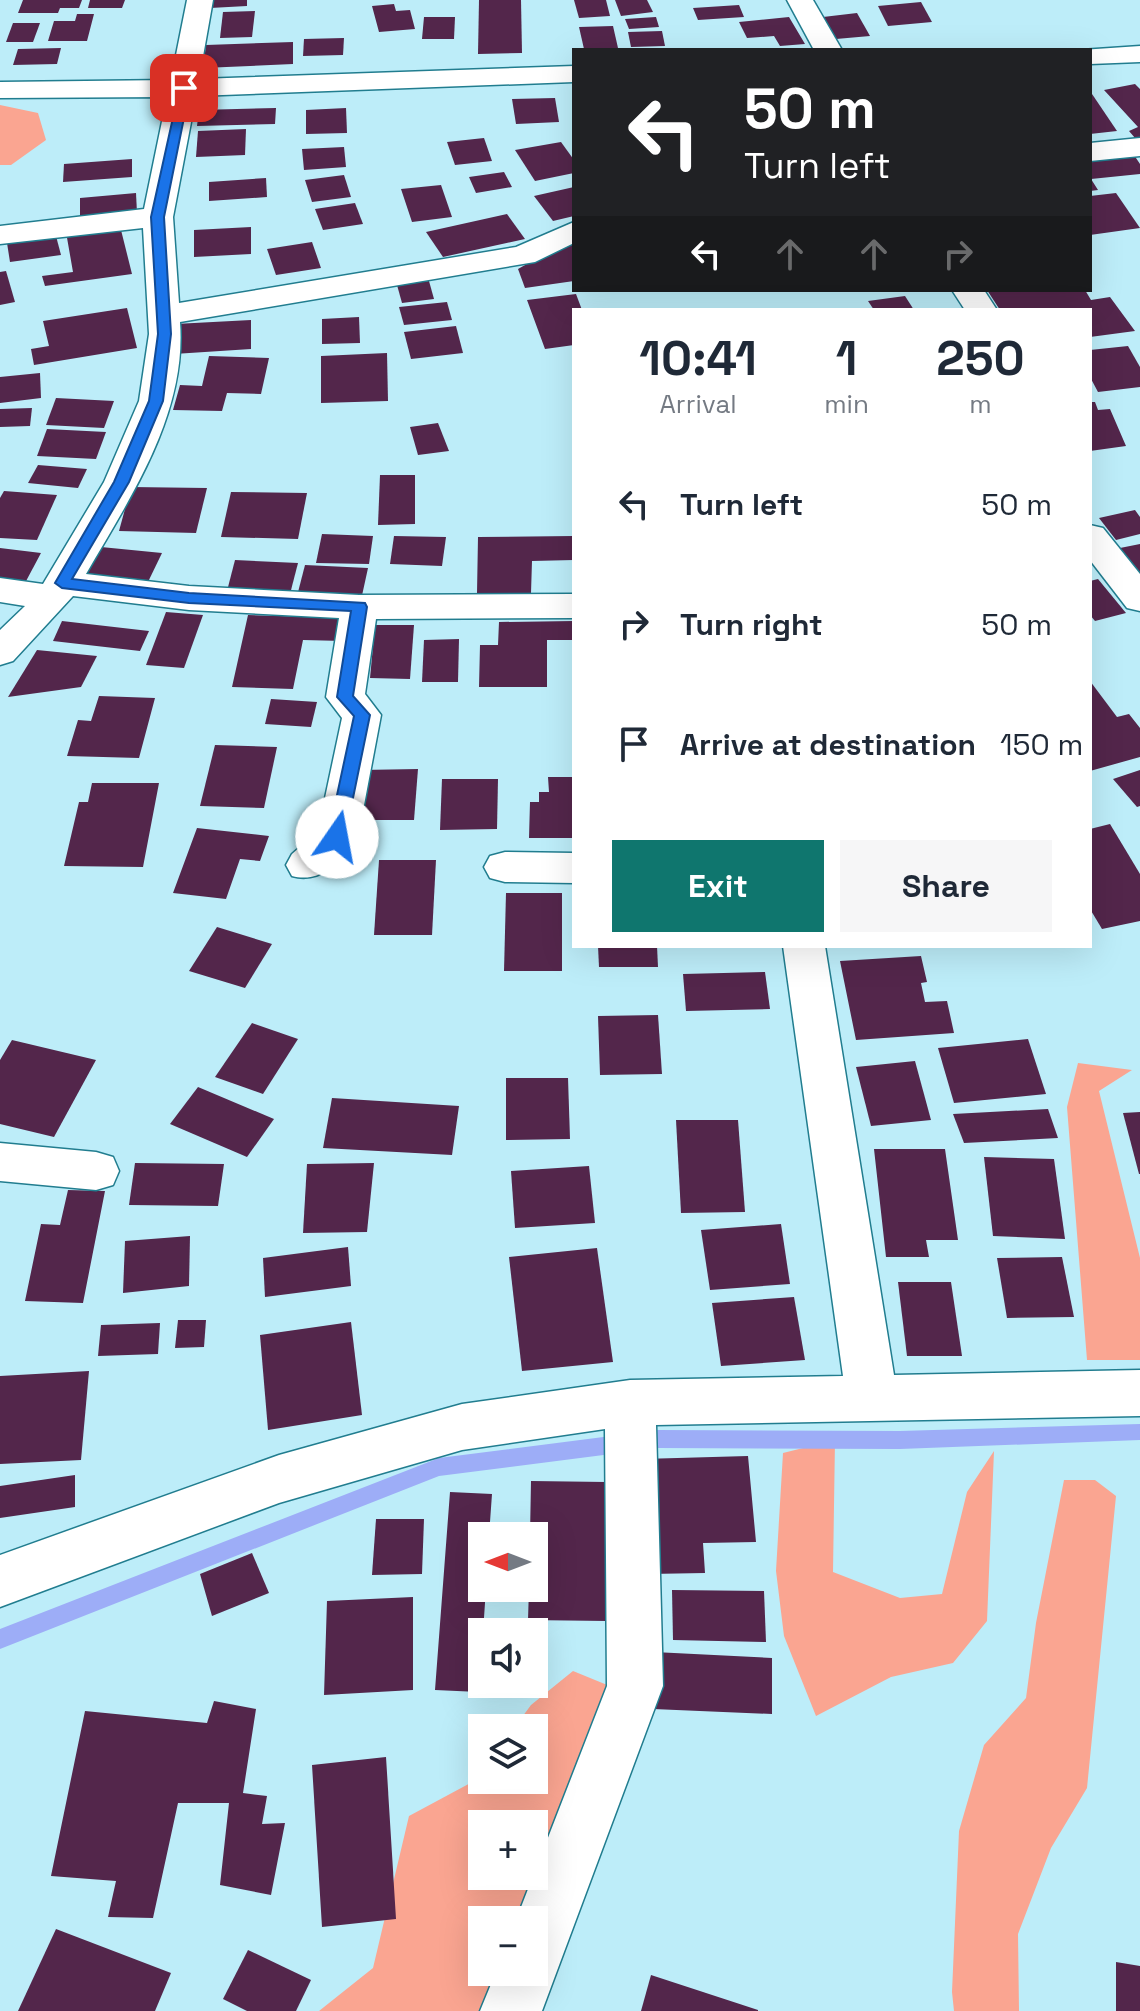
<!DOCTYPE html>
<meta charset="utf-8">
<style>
body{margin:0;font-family:"Space Grotesk",sans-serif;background:#f6f6f7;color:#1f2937;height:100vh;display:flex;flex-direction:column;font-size:30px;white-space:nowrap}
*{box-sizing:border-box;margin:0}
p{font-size:26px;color:#747a83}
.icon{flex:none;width:44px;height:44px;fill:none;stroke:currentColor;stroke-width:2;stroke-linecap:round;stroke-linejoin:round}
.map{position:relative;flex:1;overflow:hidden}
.sheet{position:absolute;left:572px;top:308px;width:520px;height:640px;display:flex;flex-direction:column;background:#fff;border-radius:0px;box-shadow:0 8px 32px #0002}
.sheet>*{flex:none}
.guide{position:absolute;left:572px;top:48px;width:520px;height:244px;border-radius:0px;box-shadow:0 8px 32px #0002;background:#202124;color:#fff;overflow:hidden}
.needle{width:52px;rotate:270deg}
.controls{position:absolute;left:468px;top:1522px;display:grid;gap:16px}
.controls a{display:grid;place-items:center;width:80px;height:80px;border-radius:0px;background:#fff;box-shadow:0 8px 32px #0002;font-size:40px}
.pin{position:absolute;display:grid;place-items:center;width:68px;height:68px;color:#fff;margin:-34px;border-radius:16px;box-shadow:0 4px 12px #0006}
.me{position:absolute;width:88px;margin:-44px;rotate:12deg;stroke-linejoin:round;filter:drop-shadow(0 0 6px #0008)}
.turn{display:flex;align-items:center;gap:28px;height:168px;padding:0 40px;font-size:36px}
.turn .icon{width:104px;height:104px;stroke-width:2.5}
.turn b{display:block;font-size:56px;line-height:68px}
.lanes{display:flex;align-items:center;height:76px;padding:0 40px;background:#0003;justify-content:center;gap:40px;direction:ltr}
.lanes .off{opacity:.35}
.eta{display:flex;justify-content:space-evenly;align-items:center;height:136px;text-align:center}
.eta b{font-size:48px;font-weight:700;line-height:56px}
.primary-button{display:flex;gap:16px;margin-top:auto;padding:16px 40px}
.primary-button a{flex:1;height:92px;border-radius:0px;background:#0f766e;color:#fff;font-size:32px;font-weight:700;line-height:92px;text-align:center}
.primary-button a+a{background:#f6f6f7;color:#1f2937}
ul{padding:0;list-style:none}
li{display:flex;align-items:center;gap:24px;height:120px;padding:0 40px}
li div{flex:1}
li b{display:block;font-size:30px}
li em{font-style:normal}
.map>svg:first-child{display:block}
.green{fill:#faa591;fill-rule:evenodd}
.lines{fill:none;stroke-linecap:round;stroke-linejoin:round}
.stream{fill:#9dadf7;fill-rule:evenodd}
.building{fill:#53264b}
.minor-casing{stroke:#217d8f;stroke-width:3}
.minor{fill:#fff;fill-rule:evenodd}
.route{fill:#1a73e8;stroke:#114b97;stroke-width:2}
</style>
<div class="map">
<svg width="1140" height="2011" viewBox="0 0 1140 2011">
<rect width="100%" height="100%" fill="#bdedf9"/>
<g class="green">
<path d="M0,105L38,113L46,140L11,165H0Z"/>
<path d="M1078,1063L1132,1070L1099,1091L1140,1258V1360H1087L1067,1107Z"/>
<path d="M835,1440L833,1572L900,1598L942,1594L967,1492L994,1451L987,1621L953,1663L891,1677L816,1716L784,1636L776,1571L783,1453Z"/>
<path d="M1064,1480H1095L1116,1496L1087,1788L1051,1848L1018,1934L1019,2011H954L952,1992L959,1831L984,1745L1026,1698L1036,1623Z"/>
<path d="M573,1671L617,1689L523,1920H482V1972H502L487,2011H319L373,1968L409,1816L476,1780L482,1772V1780H534V1728H514L531,1705ZM482,1824H534V1876H482Z"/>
</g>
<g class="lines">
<path class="stream" d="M1140,1424V1440L900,1449L658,1448L439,1476L0,1649V1629L439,1458L658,1430L900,1431Z"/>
</g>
<g class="building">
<path d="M23,0H82L79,8H60L58,13H18Z"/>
<path d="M90,0H125L122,8H88Z"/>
<path d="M210,0H247V6L210,8Z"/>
<path d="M479,0H521L522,53L478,54Z"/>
<path d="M574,0H606L610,16L579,18Z"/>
<path d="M615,0H647L653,12L621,16Z"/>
<path d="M921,2L932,22L888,26L878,6Z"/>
<path d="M394,4L396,11L410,10L415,29L379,32L372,6Z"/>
<path d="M739,5L744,17L698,20L693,8Z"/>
<path d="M255,11L252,37L220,38L223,12Z"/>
<path d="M857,13L870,36L836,39L823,17Z"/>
<path d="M77,14H94L87,41H48L54,21H75Z"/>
<path d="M424,17H455L454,39H422Z"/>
<path d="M656,17L659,27L629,29L625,19Z"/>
<path d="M789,17L805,44L780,46L774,36L747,38L739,22Z"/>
<path d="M13,23H40L33,42H6Z"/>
<path d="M613,26L618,48L584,49L579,27Z"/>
<path d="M662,31L665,46L631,47L628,32Z"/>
<path d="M344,38L343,55L303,56L304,39Z"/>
<path d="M293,42V64L203,68L206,45Z"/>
<path d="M61,48L57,64L13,65L18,49Z"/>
<path d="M1135,84L1140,89V138H1135L1129,131L1138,127L1104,90Z"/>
<path d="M1090,91L1117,131L1090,134Z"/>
<path d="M555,98L559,122L516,124L512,99Z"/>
<path d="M276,108L275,124L197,126L199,110Z"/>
<path d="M346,108L347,133L306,134V110Z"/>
<path d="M246,129L245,155L196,157L198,131Z"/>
<path d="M484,138L492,161L455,165L447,142Z"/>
<path d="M561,142L574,160V173L535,181L515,150Z"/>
<path d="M344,147L346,167L304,170L302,149Z"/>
<path d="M1134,155L1140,164V174L1091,179L1098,190L1090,191V160Z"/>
<path d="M132,159V177L63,182L64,164Z"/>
<path d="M504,172L512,187L476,193L469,177Z"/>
<path d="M344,175L351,197L312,202L305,180Z"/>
<path d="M266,178L267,197L209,201V182Z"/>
<path d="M441,185L452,217L412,222L401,189Z"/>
<path d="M574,187V216L553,221L534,196Z"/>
<path d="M136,193L137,213L80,217V198Z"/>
<path d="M1116,193L1140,228L1090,235V196Z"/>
<path d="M355,203L363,224L323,230L315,209Z"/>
<path d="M507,214L525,239L443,257L426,232Z"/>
<path d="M120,226L132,274L45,286L42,276L73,272L66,232Z"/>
<path d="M251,227V254L194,257V230Z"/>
<path d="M56,236L61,255L10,262L7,243Z"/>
<path d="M312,242L321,268L276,275L267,249Z"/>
<path d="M574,243V281L525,288L518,269L559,246Z"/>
<path d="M6,271L15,302L0,305V272Z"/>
<path d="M429,281L434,299L402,303L397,285Z"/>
<path d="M987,290H1085L1091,300L1110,297L1135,331L1090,337V310H1000Z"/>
<path d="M576,294L582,310H574V345L545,349L527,300Z"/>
<path d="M905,296L914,310H874L868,301Z"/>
<path d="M447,302L452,320L404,325L399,307Z"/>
<path d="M127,308L137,348L34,365L31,349L49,346L43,321Z"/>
<path d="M359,317L360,343L322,344V319Z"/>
<path d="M251,320V349L174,354L175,324Z"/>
<path d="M456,326L463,353L411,359L404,332Z"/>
<path d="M1128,346L1140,367V387L1098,392L1090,377V350Z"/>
<path d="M387,353L388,401L321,403V356Z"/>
<path d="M209,356L269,358L261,394L227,393L222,411L173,410L180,385L202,386Z"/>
<path d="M40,373L41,398L0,403V377Z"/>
<path d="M56,398L114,401L104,428L46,425Z"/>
<path d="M1090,402H1095L1098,410L1110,409L1126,446L1090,451Z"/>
<path d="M32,408L30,426L0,427V409Z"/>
<path d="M438,423L449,451L418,455L410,427Z"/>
<path d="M47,429L106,432L96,459L37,456Z"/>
<path d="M38,465L87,469L78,488L28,483Z"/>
<path d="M380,475H415V524L378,525Z"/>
<path d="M131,487L207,488L196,533L119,531Z"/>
<path d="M4,491L57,495L37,540L0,538V498Z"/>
<path d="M231,492L307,493L298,539L221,537Z"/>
<path d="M1135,510L1140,517V534L1116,540L1099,518Z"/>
<path d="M322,534L373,536L369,564L316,563Z"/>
<path d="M394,536L446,537L442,566L390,564Z"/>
<path d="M574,536V560L532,561L531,593H477L478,537Z"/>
<path d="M1140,544V573L1120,548Z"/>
<path d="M101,547L162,553L147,584L85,577Z"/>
<path d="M0,548L41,553L25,583L0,580Z"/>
<path d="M235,560L298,563L290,594L227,591Z"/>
<path d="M305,565L368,568L361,600L297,596Z"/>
<path d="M1098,579L1126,613L1095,621L1090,615V581Z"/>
<path d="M166,612L203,615L184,668L146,665Z"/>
<path d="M248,615L347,618L343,641L303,640L293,689L232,687Z"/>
<path d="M62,621L149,631L140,651L53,641Z"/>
<path d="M574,621V640H547V687H479L480,645H498L499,622Z"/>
<path d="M375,625H414L410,679L370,678Z"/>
<path d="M459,639L458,682H422L424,640Z"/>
<path d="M37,650L97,656L81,687L8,697Z"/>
<path d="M1090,681L1117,717L1129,714L1140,728V757L1090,771Z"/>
<path d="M99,696L155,698L139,758L67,756L78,720L91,721Z"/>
<path d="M271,699L317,702L311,727L265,724Z"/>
<path d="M215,745L277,747L264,808L200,806Z"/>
<path d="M418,769L414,820H359L361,770Z"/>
<path d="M1140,770V806L1137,807L1113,779Z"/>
<path d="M548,777H574V838H529L530,802H539V792H549Z"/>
<path d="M442,779H498L497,829L440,830Z"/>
<path d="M92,783H159L143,867L64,866L79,802H88Z"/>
<path d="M1110,824L1140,874V921L1102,929L1090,909V829Z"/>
<path d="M197,828L269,836L260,861L240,859L226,899L173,893Z"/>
<path d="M379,860H436L432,935H374Z"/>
<path d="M506,893H562V971H504Z"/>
<path d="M217,927L272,944L245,988L189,971Z"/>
<path d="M598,946H657L658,967H599Z"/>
<path d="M921,956L927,982L921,983L925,1002L947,1001L954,1033L856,1040L840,961Z"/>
<path d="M765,972L770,1009L686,1011L683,974Z"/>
<path d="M658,1015L662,1074L600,1075L598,1016Z"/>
<path d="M252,1023L298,1039L263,1094L215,1077Z"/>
<path d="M1028,1039L1046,1094L954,1103L938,1048Z"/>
<path d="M12,1040L96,1060L54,1137L0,1124V1060Z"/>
<path d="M915,1061L931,1120L871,1126L856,1067Z"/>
<path d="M506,1078H568L570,1139L506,1140Z"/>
<path d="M198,1087L274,1119L247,1157L170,1124Z"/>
<path d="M332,1098L459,1106L452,1155L323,1148Z"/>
<path d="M1048,1109L1058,1138L964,1143L953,1114Z"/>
<path d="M1140,1112V1174H1139L1123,1113Z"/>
<path d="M676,1120H738L745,1212L681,1213Z"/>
<path d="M874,1149H945L958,1240H926L929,1257H886Z"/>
<path d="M984,1157L1054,1159L1065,1239L993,1236Z"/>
<path d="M135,1163L224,1164L218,1206L129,1205Z"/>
<path d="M374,1163L367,1232L303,1233L307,1164Z"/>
<path d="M589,1166L595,1223L515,1228L511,1171Z"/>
<path d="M68,1190L105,1191L83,1303L25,1301L41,1224L60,1225Z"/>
<path d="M781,1224L790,1284L710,1290L701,1230Z"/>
<path d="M190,1236L189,1286L123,1293L125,1241Z"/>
<path d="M348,1247L351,1286L265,1297L263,1258Z"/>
<path d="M597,1248L613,1362L522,1371L509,1257Z"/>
<path d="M1062,1257L1074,1317L1007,1318L997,1258Z"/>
<path d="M898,1282H951L962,1356H907Z"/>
<path d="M794,1297L805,1360L721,1366L712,1303Z"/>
<path d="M178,1320H206L204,1347L175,1348Z"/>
<path d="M351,1322L362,1415L268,1430L260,1335Z"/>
<path d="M160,1323L158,1354L98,1356L101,1325Z"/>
<path d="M89,1371L81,1460L0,1464V1376Z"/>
<path d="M748,1456L756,1542L703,1543L705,1573L649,1574L642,1459Z"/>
<path d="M75,1475V1507L0,1518V1486Z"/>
<path d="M531,1481L606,1482L607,1621L528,1620L529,1588H534V1536H530Z"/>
<path d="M450,1492L492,1494L489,1536H482V1588H486L479,1692L435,1690Z"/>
<path d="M376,1519H424L422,1574L372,1575Z"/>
<path d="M252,1553L269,1593L212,1616L200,1574Z"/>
<path d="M672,1590L764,1591L766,1642L673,1640Z"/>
<path d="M413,1597V1690L324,1695L327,1601Z"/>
<path d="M654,1652L772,1658V1714L653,1709Z"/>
<path d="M214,1701L256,1709L243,1793L267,1796L262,1824L285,1823L271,1895L220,1885L229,1803H178L153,1918L108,1917L116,1881L51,1876L85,1711L207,1723Z"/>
<path d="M386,1757L396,1919L322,1927L312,1765Z"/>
<path d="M56,1929L171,1973L155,2011H18Z"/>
<path d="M248,1950L311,1980L296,2011H247L223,1999Z"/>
<path d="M1116,1962L1140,1966V2011H1116Z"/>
<path d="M651,1975L758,2010V2011H641Z"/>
</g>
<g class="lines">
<defs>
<g id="minor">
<path d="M187,0H213L199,79L574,66V82L196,96L173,217L179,303L516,247L574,222V243L535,262L180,322C187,414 130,498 86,574L189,586L359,595L574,594V618L376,619L365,694L381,715L358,837C344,861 320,884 292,876L286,865L292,854L318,831L342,718L326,697L339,618L189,610L73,596L13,661L0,665V630L25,606L0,602V578L43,584L104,482L139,401L149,334L143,228L0,244V226L144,209L167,97L0,98V82L171,80Z"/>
<path d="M787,0H813L842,50H814Z"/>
<path d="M1140,46V62L1090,64V50H1081Z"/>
<path d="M1140,138V156L1090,161V143Z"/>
<path d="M952,290H984L997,310H965Z"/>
<path d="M1090,525L1103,528L1140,574V611L1127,608L1090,560Z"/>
<path d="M505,852L574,853V883L505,882L490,878L484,867L490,856Z"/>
<path d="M783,946H825L894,1375L1140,1370V1416L656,1425L663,1686L542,2011H480L496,1972H534V1920H516L607,1686L605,1429L462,1450L279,1503L0,1607V1555L279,1455L462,1404L630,1380L843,1376Z"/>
<path d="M0,1143L96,1152L113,1157L119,1171L113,1185L96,1190L0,1181Z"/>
</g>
</defs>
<use href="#minor" class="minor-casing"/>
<use href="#minor" class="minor"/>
</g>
<path class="route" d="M180,86L190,88L164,217L171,334L163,401L129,482L72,579L189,593L365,603L367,607L353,696L370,715L345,837L337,843L328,837L354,716L337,697L351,611L189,603L62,588L55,583L114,482L149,401L158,334L151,217Z"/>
</svg>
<div class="controls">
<a><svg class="needle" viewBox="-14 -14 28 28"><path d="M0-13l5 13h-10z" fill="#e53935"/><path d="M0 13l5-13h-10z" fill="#747a83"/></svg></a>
<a><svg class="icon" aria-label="sound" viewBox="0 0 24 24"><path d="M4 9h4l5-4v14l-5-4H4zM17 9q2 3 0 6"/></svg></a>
<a><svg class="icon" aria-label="layers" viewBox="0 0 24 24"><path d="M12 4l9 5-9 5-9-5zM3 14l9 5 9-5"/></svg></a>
<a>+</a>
<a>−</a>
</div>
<div class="pin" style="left:184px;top:88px;background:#d93025"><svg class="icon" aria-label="arrive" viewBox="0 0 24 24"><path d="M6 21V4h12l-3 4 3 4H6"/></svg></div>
<svg class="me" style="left:337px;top:837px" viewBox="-20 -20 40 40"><circle r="19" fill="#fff"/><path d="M0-13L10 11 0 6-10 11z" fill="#1a73e8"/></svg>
<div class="guide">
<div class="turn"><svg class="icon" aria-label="left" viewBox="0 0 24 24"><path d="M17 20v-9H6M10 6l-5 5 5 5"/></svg><div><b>50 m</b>Turn left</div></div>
<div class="lanes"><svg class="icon" aria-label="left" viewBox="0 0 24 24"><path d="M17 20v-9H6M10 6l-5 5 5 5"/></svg><svg class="icon off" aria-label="ahead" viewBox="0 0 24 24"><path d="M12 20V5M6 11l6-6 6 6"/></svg><svg class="icon off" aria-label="ahead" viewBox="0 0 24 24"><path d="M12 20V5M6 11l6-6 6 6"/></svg><svg class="icon off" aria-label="right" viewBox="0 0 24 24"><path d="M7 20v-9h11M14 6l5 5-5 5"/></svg></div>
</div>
<section class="sheet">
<div class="eta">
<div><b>10:41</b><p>Arrival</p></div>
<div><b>1</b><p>min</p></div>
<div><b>250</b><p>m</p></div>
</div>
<ul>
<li><svg class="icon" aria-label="left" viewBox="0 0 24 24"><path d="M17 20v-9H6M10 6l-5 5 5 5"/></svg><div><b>Turn left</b></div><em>50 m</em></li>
<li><svg class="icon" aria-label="right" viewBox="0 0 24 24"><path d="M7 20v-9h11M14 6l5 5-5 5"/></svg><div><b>Turn right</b></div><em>50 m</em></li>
<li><svg class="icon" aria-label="arrive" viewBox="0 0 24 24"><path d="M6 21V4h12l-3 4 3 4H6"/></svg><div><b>Arrive at destination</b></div><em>150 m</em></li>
</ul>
<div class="primary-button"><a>Exit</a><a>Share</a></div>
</section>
</div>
